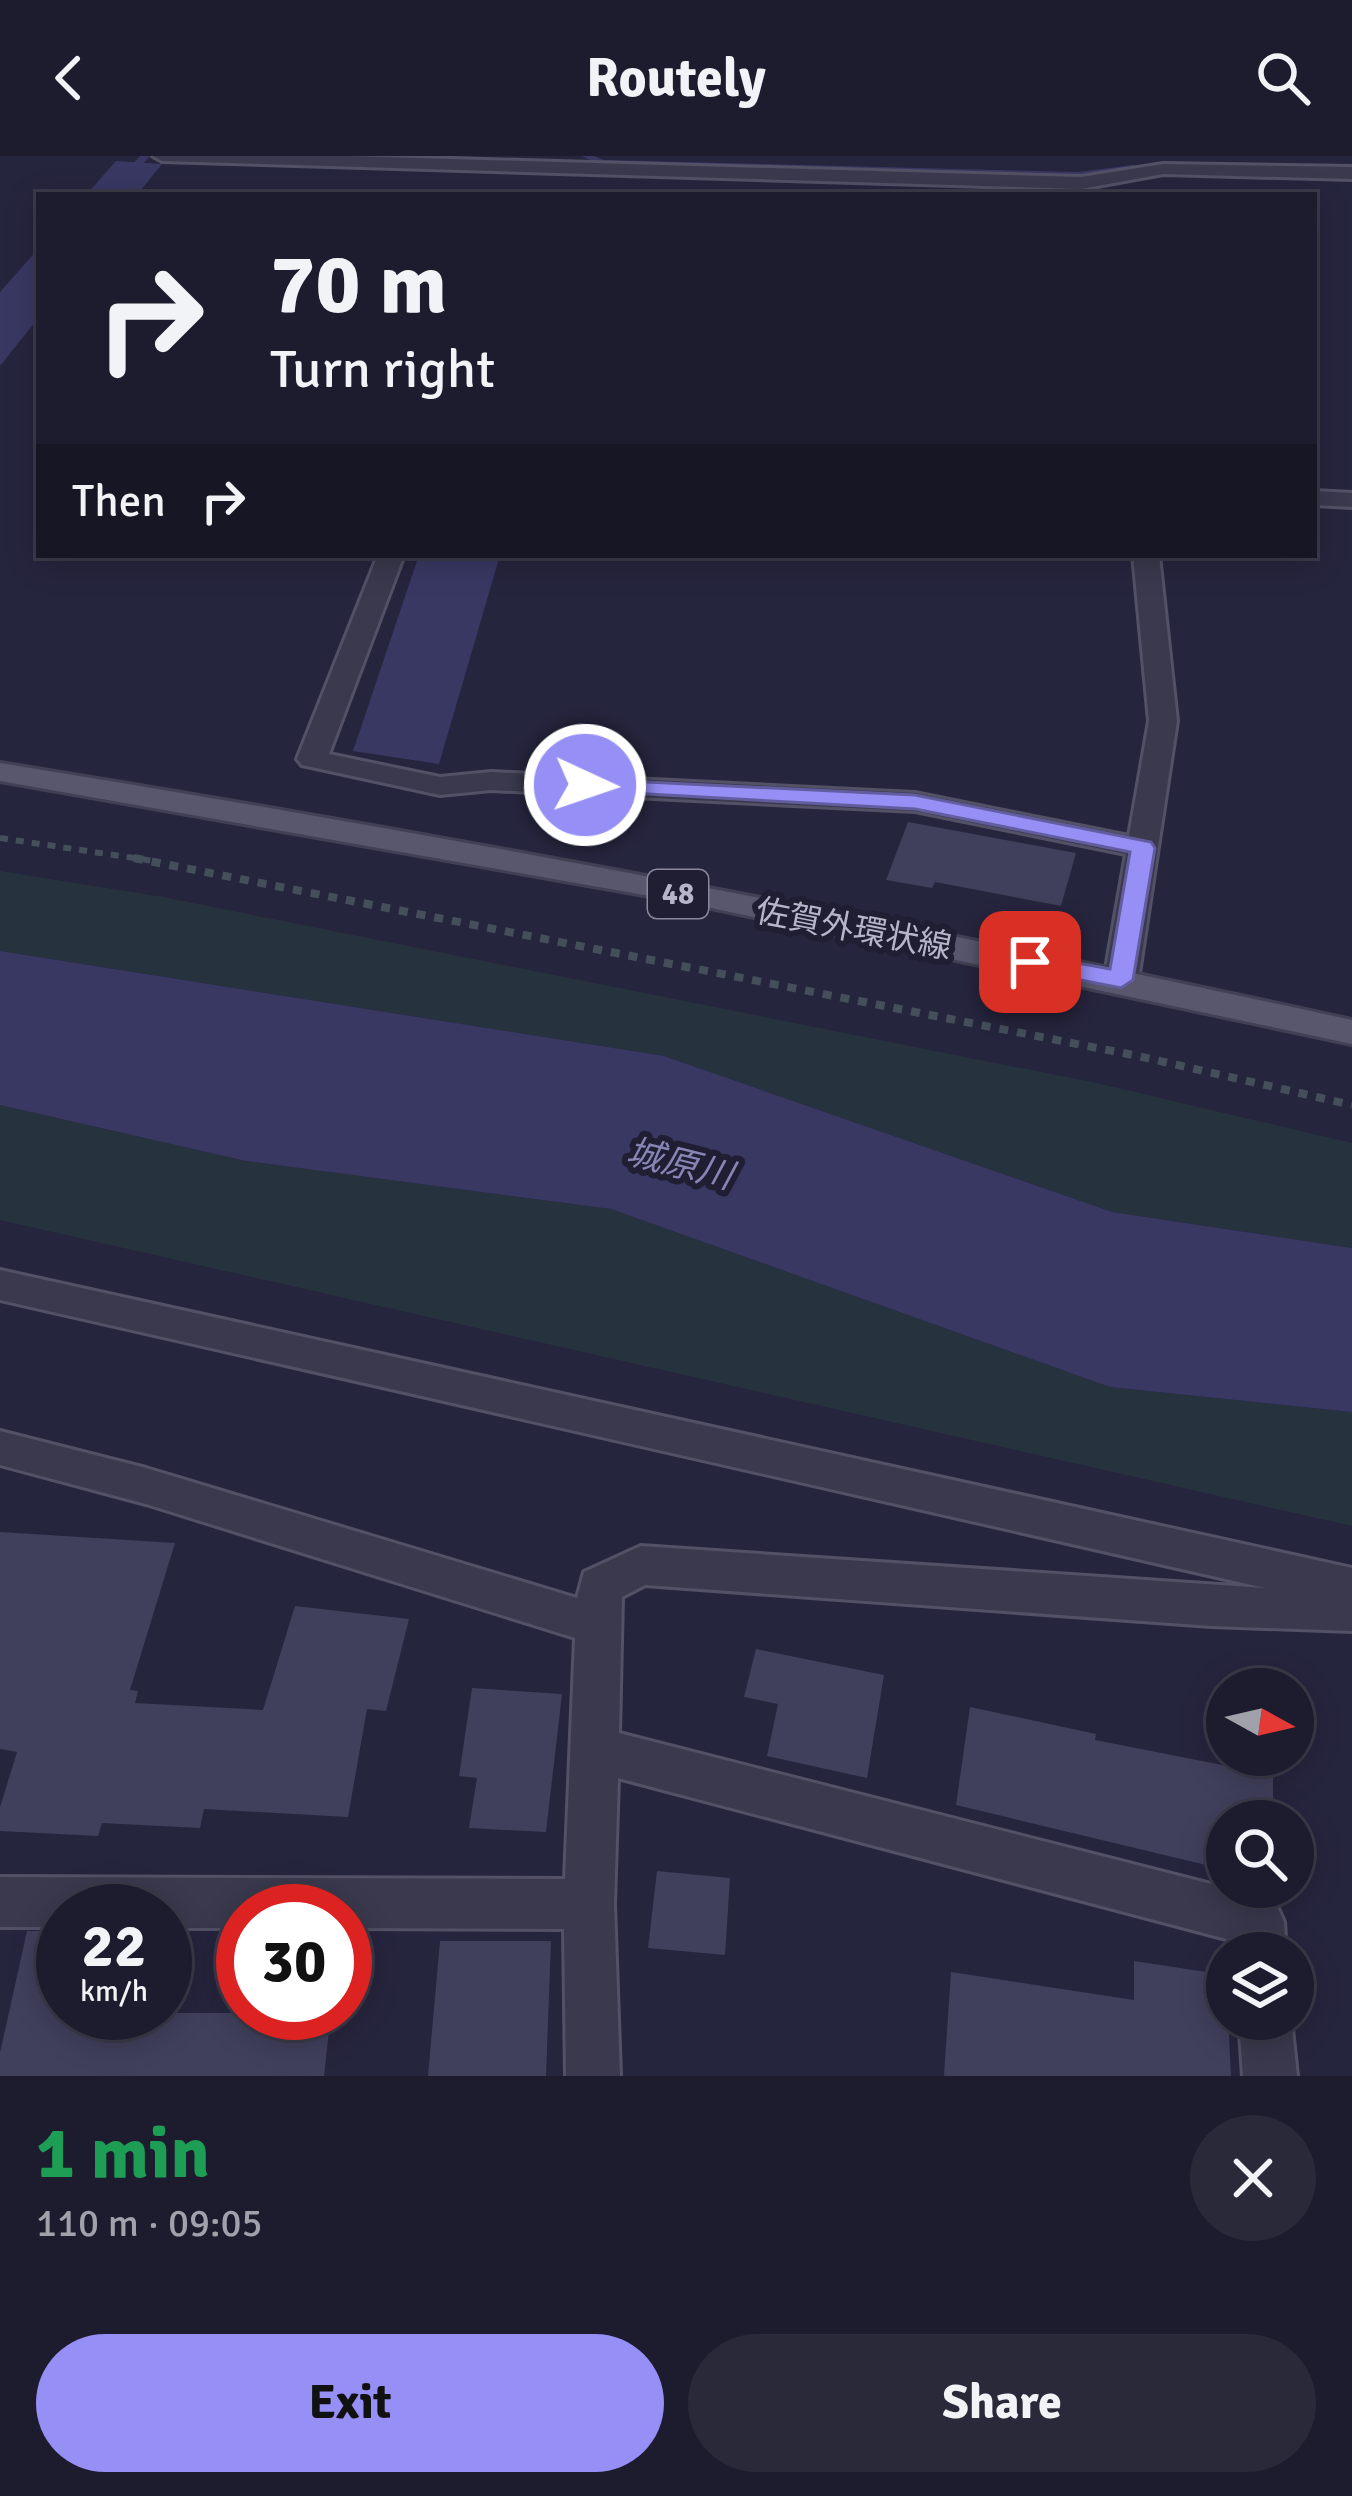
<!DOCTYPE html>
<meta charset="utf-8">
<style>
body{margin:0;font-family:Signika,"Noto Sans JP",sans-serif;background:#29293a;color:#f1f3f6;height:100vh;display:flex;flex-direction:column;font-size:45px;white-space:nowrap}
*{box-sizing:border-box;margin:0}
p{font-size:39px;color:#a0a1aa}
.icon{flex:none;width:66px;height:66px;fill:none;stroke:currentColor;stroke-width:2;stroke-linecap:round;stroke-linejoin:round}
.map{position:relative;height:1920px;overflow:hidden}
.drawer{display:flex;flex-direction:column;background:#1c1c2e;flex:1}
.drawer>*{flex:none}
.hud{position:absolute;left:36px;top:36px;width:1281px;height:366px;border-radius:0px;box-shadow:0 6px 30px #0003,0 0 0 3px #3a3a4a;background:#1c1c2e;color:#f1f3f6;overflow:hidden}
.needle{width:78px;rotate:98deg}
.fabs{position:absolute;left:1206px;top:1512px;display:grid;gap:24px}
.fabs a{display:grid;place-items:center;width:108px;height:108px;border-radius:50%;background:#1c1c2e;box-shadow:0 6px 30px #0003,0 0 0 3px #3a3a4a;font-size:60px}
.speed{position:absolute;left:36px;top:1728px;display:flex;gap:24px;font-size:60px;font-weight:700;text-align:center}
.speed>*{display:grid;place-content:center;width:156px;height:156px;border-radius:50%;background:#1c1c2e;box-shadow:0 6px 30px #0003,0 0 0 3px #3a3a4a;line-height:1}
.speed small{font-size:30px;font-weight:400}
.speed .limit{border:18px solid #d22;background:#fff;color:#111}
.pin{position:absolute;display:grid;place-items:center;width:102px;height:102px;color:#fff;margin:-51px;border-radius:24px;box-shadow:0 6px 18px #0006}
.me{position:absolute;width:132px;margin:-66px;rotate:93deg;stroke-linejoin:round;filter:drop-shadow(0 0 9px #0008)}
.turn{display:flex;align-items:center;gap:42px;height:252px;padding:0 36px;font-size:54px}
.turn .icon{width:156px;height:156px;stroke-width:2.5}
.turn b{display:block;font-size:84px;line-height:102px}
.then{display:flex;align-items:center;height:114px;padding:0 36px;background:#0003;gap:24px;font-size:45px}
.round{display:grid;place-items:center;flex:none;width:126px;height:126px;border-radius:63px;background:#29293a}
.head{display:flex;align-items:center;justify-content:space-between;height:204px;padding:0 36px}
h1{font-size:72px;font-weight:800;line-height:90px;color:#1e9e55}
.primary-button{display:flex;gap:24px;margin-top:auto;padding:24px 36px}
.primary-button a{flex:1;height:138px;border-radius:72px;background:#968ff5;color:#111;font-size:48px;font-weight:800;line-height:138px;text-align:center}
.primary-button a+a{background:#29293a;color:#f1f3f6}
header{display:flex;justify-content:space-between;align-items:center;height:156px;padding:0 36px;background:#1c1c2e;font-size:54px;font-weight:800}
.map>svg:first-child{display:block}
.green{fill:#27323f}
.water{fill:#393863}
.lines{fill:none;stroke-linecap:round;stroke-linejoin:round}
.stream{fill:#393863;fill-rule:evenodd}
.building{fill:#40405c}
.minor-casing{stroke:#525166;stroke-width:6}
.primary-casing{stroke:#414054;stroke-width:6}
.path-far1{stroke:#454f5c;stroke-width:6;stroke-dasharray:8 8;stroke-linecap:butt}
.path{stroke:#454f5c;stroke-width:8;stroke-dasharray:9 9;stroke-linecap:butt}
.minor{fill:#3a394e;fill-rule:evenodd}
.primary{fill:#58576e;fill-rule:evenodd}
.route{fill:#968ff5;stroke:#625d9f;stroke-width:3}
.labels{text-anchor:middle;stroke-width:12;stroke-linejoin:round;paint-order:stroke}
.shield{fill:#1f1e33;stroke:#89889c;stroke-width:3}
.shield-label{font-size:30px;font-weight:bold;fill:#b7b6c9}
.street-label{font-size:33px;fill:#b7b6c9;stroke:#1f1e33}
.water-label{font-size:36px;font-style:italic;fill:#8685b4;stroke:#1f1e33}
</style>
<header><svg class="icon" aria-label="back" viewBox="0 0 24 24"><path d="M15 5l-7 7 7 7"/></svg>Routely<svg class="icon" aria-label="search" viewBox="0 0 24 24"><circle cx="10" cy="10" r="6"/><path d="M15 15l6 6"/></svg></header>
<div class="map">
<svg width="1352" height="1920" viewBox="0 0 1352 1920">
<rect width="100%" height="100%" fill="#26253e"/>
<g class="green">
<path d="M0,715L163,741L1101,928L1352,987V1092L1112,1056L664,900L0,795Z"/>
<path d="M0,949L246,1005L611,1053L1110,1231L1352,1256V1370L0,1064Z"/>
</g>
<g class="water">
<path d="M116,5L162,8L137,39H86Z"/>
<path d="M39,92V161L0,210V136Z"/>
<path d="M419,399H500L439,608L353,595Z"/>
<path d="M0,795L664,900L1112,1056L1352,1092V1256L1110,1231L611,1053L246,1005L0,949Z"/>
</g>
<g class="lines">
<g class="stream">
<path d="M140,0H150L115,39H105Z"/>
<path d="M581,0H594L604,4L1078,16L1133,9L1138,12L1078,22L603,10Z"/>
</g>
</g>
<g class="building">
<path d="M908,666L1076,697L1061,750L935,726L932,732L886,724Z"/>
<path d="M0,1376L175,1387L130,1534L138,1535L135,1547L263,1554L295,1450L409,1463L386,1555L367,1553L348,1661L204,1653L200,1672L102,1667L98,1680L0,1675V1651L17,1596L0,1593Z"/>
<path d="M756,1493L884,1519L867,1622L767,1600L778,1548L744,1541Z"/>
<path d="M472,1532L562,1538L546,1676L469,1672L477,1622L459,1620Z"/>
<path d="M970,1551L1096,1578L1095,1584L1273,1619V1665H1227V1714L956,1649Z"/>
<path d="M657,1715L730,1722L725,1799L648,1792Z"/>
<path d="M27,1775H63V1857H331L324,1920H0V1897Z"/>
<path d="M440,1785H551L546,1920H428Z"/>
<path d="M1134,1805L1226,1819L1231,1920H944L951,1816L1134,1844Z"/>
</g>
<g class="lines">
<defs>
<g id="minor">
<path d="M153,0H348L1081,21L1163,8L1352,11V23L1163,18L1081,33L162,5Z"/>
<path d="M1314,335L1352,337V351L1314,349Z"/>
<path d="M378,399H404L329,598L440,621L491,616L915,637L1129,680L1149,565L1133,399H1159L1177,565L1138,824L1133,832H1109L1104,824L1126,698L915,655L491,634L440,639L302,609L297,603Z"/>
<path d="M0,1114L1352,1412V1475L1211,1470L645,1429L622,1441L619,1577L1258,1740L1276,1748L1284,1766L1286,1797H1234V1785L618,1622L614,1748L620,1920H566L564,1773L345,1772V1755H243V1772H165V1755H63V1771H0V1721L565,1723L575,1482L146,1348L0,1309V1275L146,1312L577,1442L584,1416L641,1390L1265,1432L0,1144Z"/>
<path d="M1239,1863H1291L1297,1920H1243Z"/>
</g>
<path id="primary" d="M0,607C453,680 904,766 1352,864V888L678,745L0,625Z"/>
</defs>
<use href="#minor" class="minor-casing"/>
<use href="#primary" class="primary-casing"/>
<path class="path-far1" d="M0,682L154,705"/>
<path class="path" d="M134,702L1138,900L1352,949"/>
<use href="#minor" class="minor"/>
<use href="#primary" class="primary"/>
</g>
<path class="route" d="M585,623L915,639L1151,686L1155,692L1133,824L1121,832L1030,814L1018,806L1030,798L1110,813L1130,696L915,653L577,634L574,629Z"/>
<g class="labels">
<rect class="shield" x="648" y="714" width="60" height="48" rx="9"/>
<g class="shield-label">
<text x="678" y="748">48</text>
</g>
<g class="street-label">
<text transform="translate(854 772) rotate(11)" y="12">佐賀外環状線</text>
</g>
<g class="water-label">
<text transform="translate(680 1007) rotate(14)" y="13">城原川</text>
</g>
</g>
</svg>
<div class="fabs">
<a><svg class="needle" viewBox="-14 -14 28 28"><path d="M0-13l5 13h-10z" fill="#e53935"/><path d="M0 13l5-13h-10z" fill="#a0a1aa"/></svg></a>
<a><svg class="icon" aria-label="search" viewBox="0 0 24 24"><circle cx="10" cy="10" r="6"/><path d="M15 15l6 6"/></svg></a>
<a><svg class="icon" aria-label="layers" viewBox="0 0 24 24"><path d="M12 4l9 5-9 5-9-5zM3 14l9 5 9-5"/></svg></a>
</div>
<div class="speed"><div>22<small>km/h</small></div><div class="limit">30</div></div>
<div class="pin" style="left:1030px;top:806px;background:#d93025"><svg class="icon" aria-label="arrive" viewBox="0 0 24 24"><path d="M6 21V4h12l-3 4 3 4H6"/></svg></div>
<svg class="me" style="left:585px;top:629px" viewBox="-20 -20 40 40"><circle r="17" fill="#968ff5" stroke="#fff" stroke-width="3"/><path d="M0-11L8 9 0 5-8 9z" fill="#fff"/></svg>
<div class="hud">
<div class="turn"><svg class="icon" aria-label="right" viewBox="0 0 24 24"><path d="M7 20v-9h11M14 6l5 5-5 5"/></svg><div><b>70 m</b>Turn right</div></div>
<div class="then">Then<svg class="icon" aria-label="right" viewBox="0 0 24 24"><path d="M7 20v-9h11M14 6l5 5-5 5"/></svg></div>
</div>
</div>
<section class="drawer">
<div class="head"><div><h1>1 min</h1><p>110 m · 09:05</p></div><a class="round"><svg class="icon" aria-label="close" viewBox="0 0 24 24"><path d="M6 6l12 12M18 6L6 18"/></svg></a></div>
<div class="primary-button"><a>Exit</a><a>Share</a></div>
</section>
